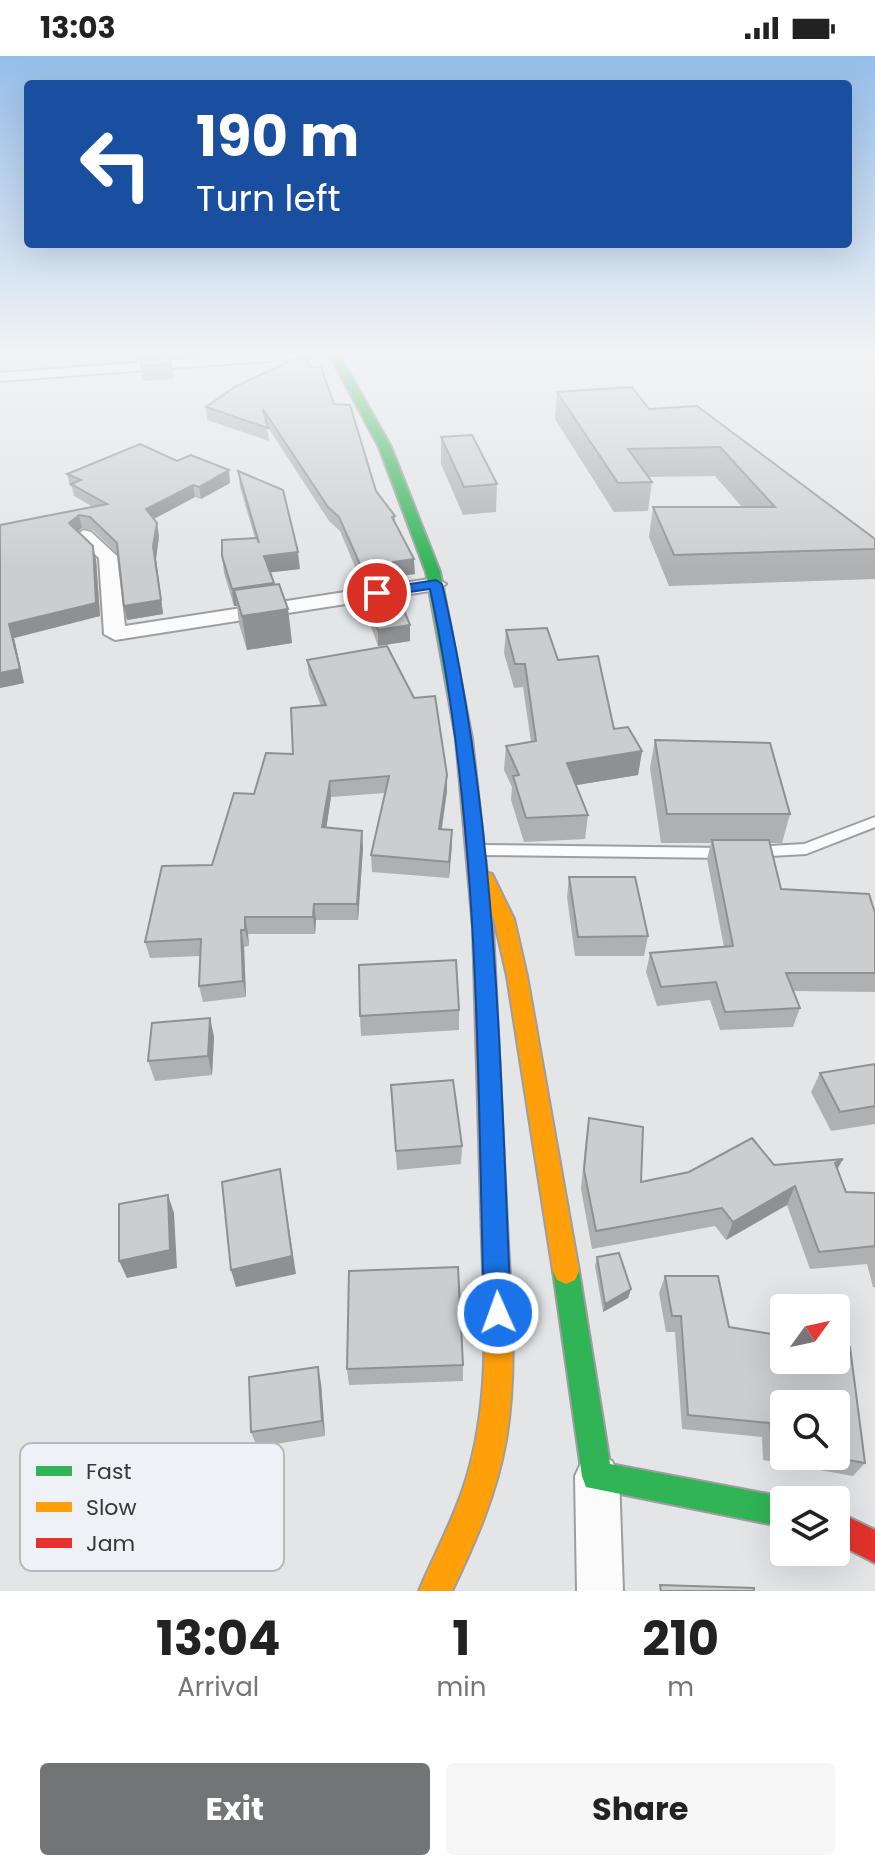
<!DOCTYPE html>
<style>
body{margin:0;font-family:Poppins,sans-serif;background:#f6f6f6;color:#222;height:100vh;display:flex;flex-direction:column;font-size:30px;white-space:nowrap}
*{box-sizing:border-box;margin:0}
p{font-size:26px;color:#767676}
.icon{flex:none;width:44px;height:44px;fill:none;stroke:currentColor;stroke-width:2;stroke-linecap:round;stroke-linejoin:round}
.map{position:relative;height:1535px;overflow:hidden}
.panel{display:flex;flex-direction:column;background:#fff;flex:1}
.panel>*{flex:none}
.guide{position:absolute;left:24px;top:24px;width:828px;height:168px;border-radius:8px;box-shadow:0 8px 32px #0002;background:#1a4fa0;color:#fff;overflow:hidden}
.needle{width:52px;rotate:57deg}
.tools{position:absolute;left:770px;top:1238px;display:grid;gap:16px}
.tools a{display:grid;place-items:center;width:80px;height:80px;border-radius:8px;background:#fff;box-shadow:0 8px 32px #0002;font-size:40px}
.pin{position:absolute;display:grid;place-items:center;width:68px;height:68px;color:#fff;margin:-34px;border:4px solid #fff;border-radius:50%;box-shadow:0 2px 8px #0007}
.me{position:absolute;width:88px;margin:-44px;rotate:358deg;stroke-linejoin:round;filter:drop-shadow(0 0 6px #0008)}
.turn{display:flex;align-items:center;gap:28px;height:168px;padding:0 40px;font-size:36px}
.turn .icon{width:104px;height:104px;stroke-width:2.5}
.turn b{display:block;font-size:56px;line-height:68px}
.eta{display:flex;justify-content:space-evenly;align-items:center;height:136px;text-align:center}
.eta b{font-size:48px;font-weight:700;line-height:56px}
.cta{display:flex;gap:16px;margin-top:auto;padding:16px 40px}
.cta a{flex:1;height:92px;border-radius:8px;background:#737476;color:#fff;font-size:32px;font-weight:700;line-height:92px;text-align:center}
.cta a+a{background:#f6f6f6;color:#222}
.status{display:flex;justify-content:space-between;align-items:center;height:56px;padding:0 40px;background:#fff;direction:ltr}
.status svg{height:22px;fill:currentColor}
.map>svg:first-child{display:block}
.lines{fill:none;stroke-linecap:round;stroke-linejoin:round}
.lane-casing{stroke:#9c9e9f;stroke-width:4}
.street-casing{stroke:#9c9e9f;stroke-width:4}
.fast-casing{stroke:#9c9e9f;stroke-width:4}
.slow-casing{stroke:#9c9e9f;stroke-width:4}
.jam-casing{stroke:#9c9e9f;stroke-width:4}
.lane{fill:#fbfbfb;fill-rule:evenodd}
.street{fill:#fbfbfb;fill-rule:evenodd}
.fast{fill:#30b455;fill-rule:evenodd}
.slow{fill:#ff9f0a;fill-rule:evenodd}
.jam{fill:#e5322d;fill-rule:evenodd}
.wall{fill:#afb0b2;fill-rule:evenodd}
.shaded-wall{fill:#8f9091}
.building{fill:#cccdcf;stroke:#8f9091;stroke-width:2}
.route{fill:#1a73e8;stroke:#114b97;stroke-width:2}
.key{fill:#eef2f6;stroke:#b7babd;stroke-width:2}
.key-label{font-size:22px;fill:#363739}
</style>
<div class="status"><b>13:03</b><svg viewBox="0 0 49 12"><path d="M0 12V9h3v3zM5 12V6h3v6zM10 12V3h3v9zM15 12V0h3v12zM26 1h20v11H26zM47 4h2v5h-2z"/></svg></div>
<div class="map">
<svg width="875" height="1535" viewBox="0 0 875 1535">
<rect width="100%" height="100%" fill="#e3e5e7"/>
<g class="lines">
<defs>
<g id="lane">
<path d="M875,761V771L806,798L753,801L746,796L753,791L804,788Z"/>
<path d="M481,789L728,792L735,797L728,802L481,799L474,794Z"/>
</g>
<g id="street">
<path d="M254,298H313L306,302L0,325V317Z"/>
<path d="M84,474L91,476L117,500L125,570L436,522L446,528L436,534L115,584L104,578L99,502L75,480Z"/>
<path d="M597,1398L612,1405L619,1420L623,1535H577L575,1420L582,1405Z"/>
</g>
<g id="fast">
<path d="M329,298H339L391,391L440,516L472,683L470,687L464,688L456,683L426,516L379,391Z"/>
<path d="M566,1202L575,1206L579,1215L610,1408L784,1441L792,1444H784V1471L586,1431L582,1420L553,1215L557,1206Z"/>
</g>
<g id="slow">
<path d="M485,816L492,818L514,863L527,920L579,1215L575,1224L566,1228L557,1224L553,1215L507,920L494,863L475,823L478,818Z"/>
<path d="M495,1175L504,1178L508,1187C512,1253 517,1319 506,1384C497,1437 475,1487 452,1535H419C434,1499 453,1465 465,1427C490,1349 485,1267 482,1187L486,1178Z"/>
</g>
<g id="jam">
<path d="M464,678L472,683L493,872L508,1187L504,1196L495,1199L486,1196L482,1187L473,872L456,683Z"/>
<path d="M836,1455L875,1474V1507L836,1487Z"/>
</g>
</defs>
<use href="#lane" class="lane-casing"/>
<use href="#street" class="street-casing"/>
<use href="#fast" class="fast-casing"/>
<use href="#slow" class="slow-casing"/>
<use href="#jam" class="jam-casing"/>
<use href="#lane" class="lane"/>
<use href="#street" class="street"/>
<use href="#fast" class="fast"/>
<use href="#slow" class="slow"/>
<use href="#jam" class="jam"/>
</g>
<g class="wall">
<path d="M144,298H216L171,301L173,323L143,325L141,310L145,302Z"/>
<path d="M310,311L334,348L376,435L395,460V467L415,518L395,521V525L363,530L340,475L329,465L267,370L269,385L207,364L206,351Z"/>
<path d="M557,336L649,353L697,350L875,483V523L669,530L649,481L653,451H742L715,420L649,421L652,426L648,455L614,456L555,363Z"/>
<path d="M441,381L497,428L496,456L463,459L441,408Z"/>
<path d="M177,405L230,427L201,443L195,441L154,463L159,480L156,503L163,558L127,564L124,550L118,498L93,474L82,472L77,475L96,503L100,560L14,582L24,627L0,632V469L93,451L74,440L72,431L70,430L67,418Z"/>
<path d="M238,415L300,513L270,516L274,528L288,553L292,587L247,594L239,568L237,550H234L224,517L222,500L255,482L240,431Z"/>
<path d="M365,532L407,549L402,550L410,569V585L378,590L366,557Z"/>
<path d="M506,574L558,604L614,673L642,695L638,719L576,729L588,759L585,783L524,786L511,744L512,731L504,714L506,690L531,686L523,631L514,632L504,597Z"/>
<path d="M307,604L447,719V735L442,773L452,774L449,822L372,816L371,799L385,737L331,741L326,772L363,792L358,864H316L315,878H248L249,890L244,891L246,941L203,946L199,930L200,900L150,902L145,886L212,809L254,738L293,698L321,650L309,619Z"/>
<path d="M655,684L790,758L782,787H769L781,833L875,857V936L793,935L800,952L793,971L720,974L710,944L657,950L646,916L650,897L724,891L707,803L711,787H661L650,712Z"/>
<path d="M569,821L648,880L644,900H575L567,841Z"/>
<path d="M459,954V974L361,980L360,960Z"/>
<path d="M210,962L214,981L212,1019L155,1025L148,1005Z"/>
<path d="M875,1008V1068L831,1075L811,1036L820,1017Z"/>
<path d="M391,1029L462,1090L461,1108L397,1114Z"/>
<path d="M589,1062L641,1126L774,1109L837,1114L846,1136L875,1137V1231H873L867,1208L810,1213L787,1149L726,1184L715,1170L592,1193L581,1133L586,1081Z"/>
<path d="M597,1201L631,1233L628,1242L603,1256L595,1210Z"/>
<path d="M665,1220L729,1271L865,1407L853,1420L763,1404L762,1381L682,1373L675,1276H666L659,1237ZM784,1348L836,1400H784Z"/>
<path d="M463,1309V1325L349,1329L347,1313Z"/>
<path d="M321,1327L325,1380L257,1391L251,1376Z"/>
</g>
<g class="shaded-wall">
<path d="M144,298H216L171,301L173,323L170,308L145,303Z"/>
<path d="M229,414L230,427L201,443L199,431Z"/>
<path d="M193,429L195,441L148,466L146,453Z"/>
<path d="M79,459L82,472L72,480L69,467Z"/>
<path d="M157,467L159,480L156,503L163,558L127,564L124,550Z"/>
<path d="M93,490L96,503L100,560L14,582L24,627L0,632V617L9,568Z"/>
<path d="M298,496L300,513L266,517L264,500Z"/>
<path d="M414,503L415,518L395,521V525L363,530V515L393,506Z"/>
<path d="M274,527L276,544L234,534L237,550H234L232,533Z"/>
<path d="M407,533V549L396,551V535Z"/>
<path d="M288,553L292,587L247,594L242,560Z"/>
<path d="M410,569V585L378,590V574Z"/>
<path d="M642,695L638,719L565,731L567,707Z"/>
<path d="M447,719V735L439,789V773Z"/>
<path d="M330,725L331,741L324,788L322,771Z"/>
<path d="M452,774V790L449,822V806Z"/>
<path d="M362,775L363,792L358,864L357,848Z"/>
<path d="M314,848L316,864L315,878L313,861Z"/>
<path d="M245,861L248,878L249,890L245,874Z"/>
<path d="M241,874L244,891L246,941L243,925Z"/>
<path d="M210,962L214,981L212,1019L208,1000Z"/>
<path d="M843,1103L833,1121L835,1107Z"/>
<path d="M280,1113L296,1218L236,1231L231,1214Z"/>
<path d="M795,1130L787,1149L726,1184L733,1166Z"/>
<path d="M168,1139L174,1157L177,1212L127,1222L119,1205Z"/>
<path d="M631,1233L628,1242L603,1256L605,1248Z"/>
<path d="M318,1311L321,1327L325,1380L322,1365Z"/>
</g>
<g class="building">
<path d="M306,298L310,311H321L334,348L350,349L376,435L395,460L392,461L414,503L393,506L395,511L363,515L339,461L328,451L263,353L268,372L206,351L236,330Z"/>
<path d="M171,300L170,308L141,310V302Z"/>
<path d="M632,331L649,353L697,350L875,483V493L674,499L653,451H775L720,391L628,393L652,426L618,427L557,336Z"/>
<path d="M472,379L497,428L464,431L441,381Z"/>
<path d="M140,388L177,405L191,399L229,414L199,431L193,429L146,453L157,467L153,490L161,544L124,550L117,487L90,461L79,459L69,467L93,490L96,547L9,568L20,613L0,617V469L107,448L71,428L81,424L67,418Z"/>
<path d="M238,415L283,434L298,496L264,500L274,527L232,533L222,500V484L257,482L259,487Z"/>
<path d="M403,526L407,533L396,535L410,569L378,574L365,541L369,540L365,532Z"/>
<path d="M279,528L288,553L242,560L234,534Z"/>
<path d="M547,572L558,604L598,600L614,673L628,671L642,695L567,707L588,759L526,762L513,720L519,719L506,690L536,685L525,608H515L506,574Z"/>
<path d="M387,590L414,642L435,640L447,719L439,773L452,774L449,806L371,799L389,720L330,725L322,771L362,775L357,848H314L313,861H245V874H241L243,925L199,930L201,883L145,886L162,810L212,809L234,737L254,738L266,697L293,698L291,652L326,649L307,604Z"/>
<path d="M655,684L770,687L790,758H667Z"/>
<path d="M712,784H769L781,833L869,838L875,857V917H786L800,952L725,956L716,926L661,931L650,897L733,890Z"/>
<path d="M569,821H635L648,880L578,881Z"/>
<path d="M456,904L459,954L360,960L359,909Z"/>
<path d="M210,962L208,1000L148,1005L152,967Z"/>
<path d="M875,1008V1050L840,1056L820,1017Z"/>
<path d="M453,1024L462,1090L396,1095L391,1029Z"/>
<path d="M589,1062L643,1071L641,1126L689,1116L752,1082L774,1109L843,1103L835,1107L846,1136L875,1137V1190L819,1196L795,1130L733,1166L722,1152L596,1175L584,1114Z"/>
<path d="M280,1113L292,1200L231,1214L222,1126Z"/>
<path d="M168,1139L170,1194L119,1205V1148Z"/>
<path d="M619,1197L631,1233L605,1248L597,1201Z"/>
<path d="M458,1211L463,1309L347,1313L349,1215Z"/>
<path d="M665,1220H718L729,1271L784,1280V1304H836V1288L850,1291L865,1407L826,1400H836V1348H784V1393L772,1391L770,1367L688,1359L681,1260H672Z"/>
<path d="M318,1311L322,1365L251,1376L249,1321Z"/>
<path d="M660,1529L754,1532V1535H661Z"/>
</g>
<linearGradient id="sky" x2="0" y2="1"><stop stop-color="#96beea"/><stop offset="0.58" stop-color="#f2f3f4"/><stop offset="1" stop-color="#f2f3f4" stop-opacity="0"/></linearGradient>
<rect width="875" height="513" fill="url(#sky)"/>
<path class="route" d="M436,524L442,528C498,767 500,1013 511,1257L507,1267L498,1271L488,1267L484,1257C477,1015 481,771 430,533L377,541L370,537L377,533Z"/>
<rect x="20" y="1387" width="264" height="128" rx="12" class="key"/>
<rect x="36" y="1410" width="36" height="10" fill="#30b455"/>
<rect x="36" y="1446" width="36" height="10" fill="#ff9f0a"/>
<rect x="36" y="1482" width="36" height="10" fill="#e5322d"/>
<g class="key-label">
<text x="86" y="1423">Fast</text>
<text x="86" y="1459">Slow</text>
<text x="86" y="1495">Jam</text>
</g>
</svg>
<div class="tools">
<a><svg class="needle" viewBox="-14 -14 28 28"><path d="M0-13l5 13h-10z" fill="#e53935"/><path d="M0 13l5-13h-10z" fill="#767676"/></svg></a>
<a><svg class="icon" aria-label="search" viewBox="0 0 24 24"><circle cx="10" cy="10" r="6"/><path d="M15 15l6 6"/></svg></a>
<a><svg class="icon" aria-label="layers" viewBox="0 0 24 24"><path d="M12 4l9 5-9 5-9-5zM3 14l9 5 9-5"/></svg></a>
</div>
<div class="pin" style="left:377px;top:537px;background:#d93025"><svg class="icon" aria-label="arrive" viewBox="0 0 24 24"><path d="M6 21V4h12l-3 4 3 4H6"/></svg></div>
<svg class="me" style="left:498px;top:1257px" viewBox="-20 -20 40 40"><circle r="17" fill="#1a73e8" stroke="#fff" stroke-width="3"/><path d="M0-11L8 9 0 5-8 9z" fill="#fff"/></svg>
<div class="guide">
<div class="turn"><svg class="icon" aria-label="left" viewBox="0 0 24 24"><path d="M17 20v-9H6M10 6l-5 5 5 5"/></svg><div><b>190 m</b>Turn left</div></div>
</div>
</div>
<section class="panel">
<div class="eta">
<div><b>13:04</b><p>Arrival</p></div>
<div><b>1</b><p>min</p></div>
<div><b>210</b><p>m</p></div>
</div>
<div class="cta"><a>Exit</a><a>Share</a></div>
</section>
